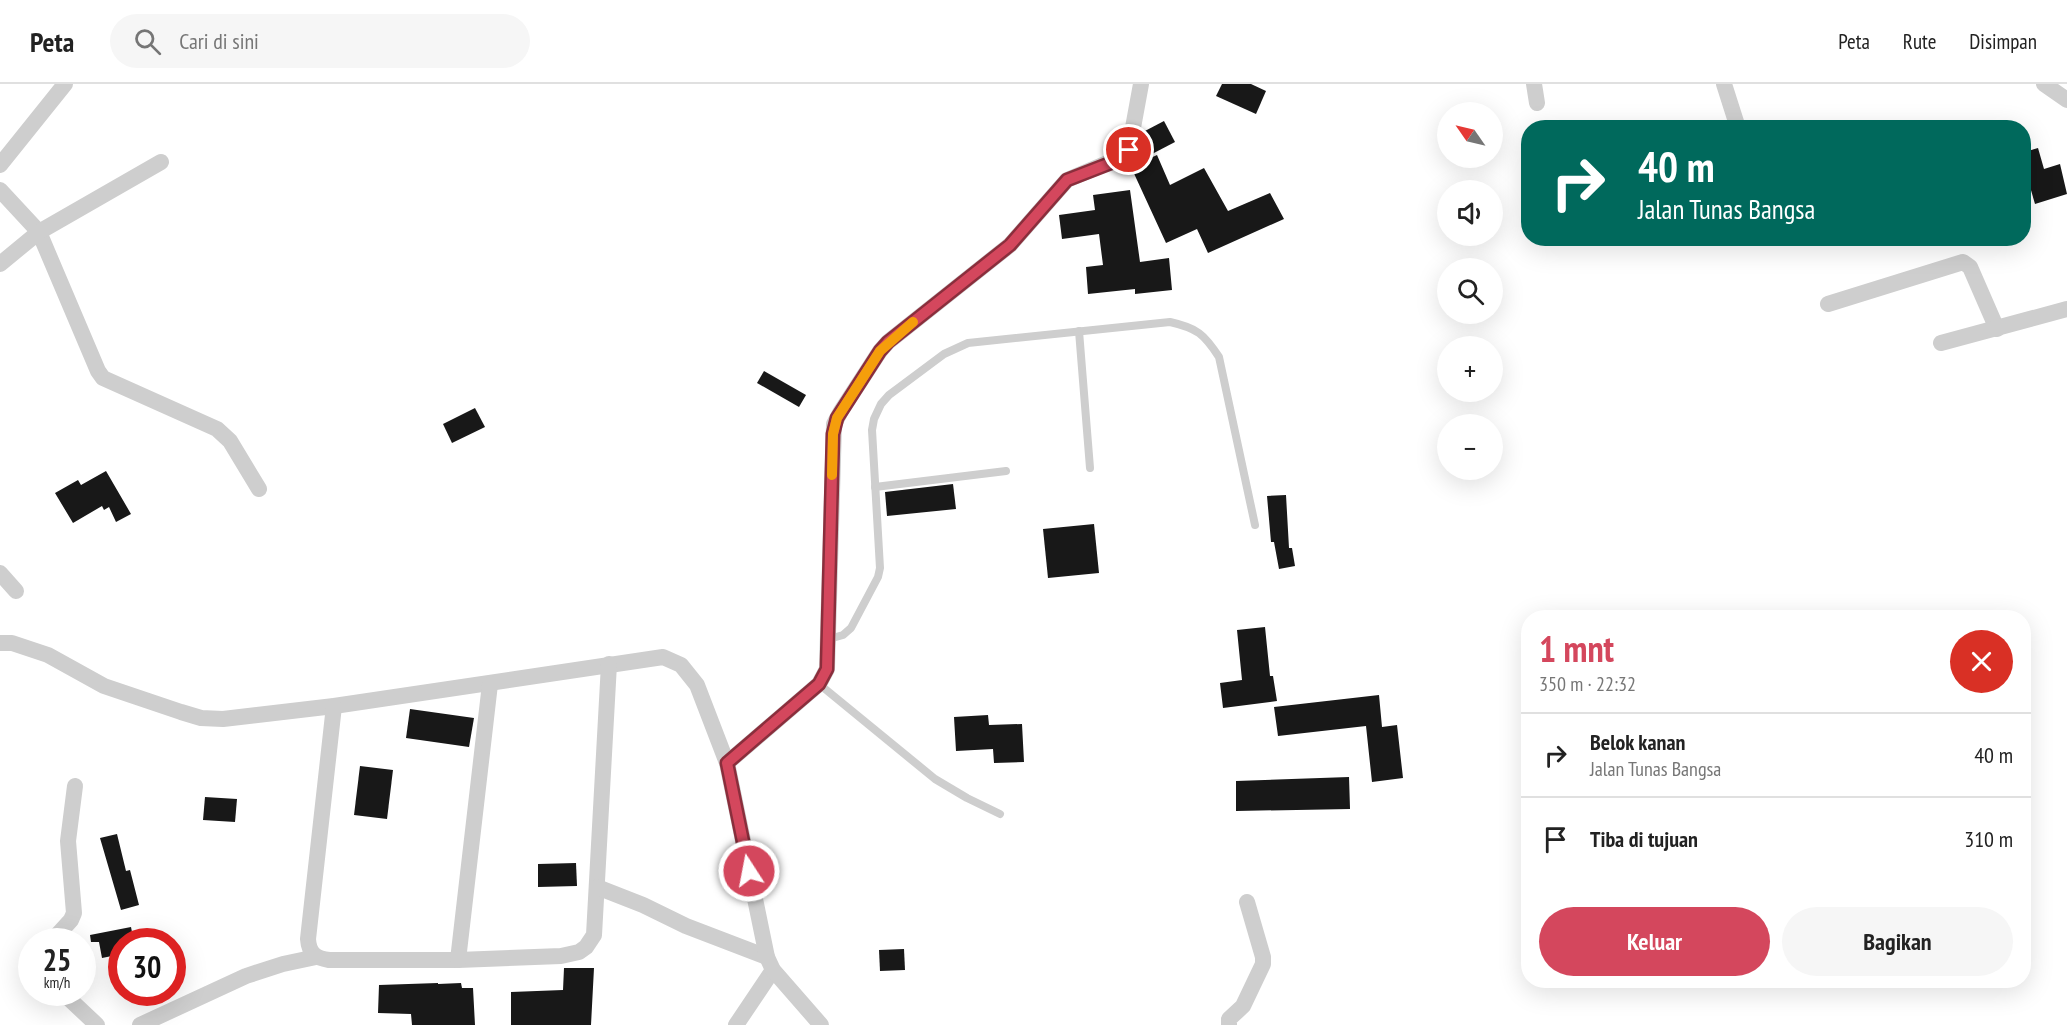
<!DOCTYPE html>
<html lang="id">
<meta charset="utf-8">
<style>
body{margin:0;font-family:"PT Sans Narrow",sans-serif;background:#f6f6f6;color:#222;height:100vh;display:flex;flex-direction:column;font-size:22px;white-space:nowrap}
*{box-sizing:border-box;margin:0}
p{font-size:20px;color:#767676}
.icon{flex:none;width:33px;height:33px;fill:none;stroke:currentColor;stroke-width:2;stroke-linecap:round;stroke-linejoin:round}
.map{position:relative;flex:1;overflow:hidden}
.side{position:absolute;left:1521px;top:526px;width:510px;height:378px;display:flex;flex-direction:column;background:#fff;border-radius:24px;box-shadow:0 6px 24px #0002}
.side>*{flex:none}
.guide{position:absolute;left:1521px;top:36px;width:510px;height:126px;border-radius:24px;box-shadow:0 6px 24px #0002;background:#00695c;color:#fff;overflow:hidden}
.needle{width:39px;rotate:304deg}
.controls{position:absolute;left:1437px;top:18px;display:grid;gap:12px}
.controls a{display:grid;place-items:center;width:66px;height:66px;border-radius:50%;background:#fff;box-shadow:0 6px 24px #0002;font-size:30px}
.speed{position:absolute;left:18px;top:844px;display:flex;gap:12px;font-size:30px;font-weight:700;text-align:center}
.speed>*{display:grid;place-content:center;width:78px;height:78px;border-radius:50%;background:#fff;box-shadow:0 6px 24px #0002;line-height:1}
.speed small{font-size:15px;font-weight:400}
.speed .limit{border:9px solid #d22;background:#fff;color:#111}
.pin{position:absolute;display:grid;place-items:center;width:51px;height:51px;color:#fff;margin:-26px;border:3px solid #fff;border-radius:50%;box-shadow:0 2px 6px #0007}
.me{position:absolute;width:66px;margin:-33px;rotate:349deg;stroke-linejoin:round;filter:drop-shadow(0 0 4px #0008)}
.turn{display:flex;align-items:center;gap:21px;height:126px;padding:0 18px;font-size:27px}
.turn .icon{width:78px;height:78px;stroke-width:2.5}
.turn b{display:block;font-size:42px;line-height:51px}
.round{display:grid;place-items:center;flex:none;width:63px;height:63px;border-radius:32px;background:#f6f6f6}
.headline{display:flex;align-items:center;justify-content:space-between;height:102px;padding:0 18px}
h1{font-size:36px;font-weight:700;line-height:45px;color:#d4475d}
.primary-button{display:flex;gap:12px;margin-top:auto;padding:12px 18px}
.primary-button a{flex:1;height:69px;border-radius:36px;background:#d4475d;color:#fff;font-size:24px;font-weight:700;line-height:69px;text-align:center}
.primary-button a+a{background:#f6f6f6;color:#222}
ul{padding:0;list-style:none}
li{display:flex;align-items:center;gap:18px;height:84px;padding:0 18px;border-top:2px solid #e0e0e0}
li div{flex:1}
li b{display:block;font-size:22px}
li em{font-style:normal}
header{display:flex;align-items:center;gap:36px;box-sizing:border-box;height:84px;padding:0 30px;background:#fff;border-bottom:2px solid #e0e0e0}
header strong{font-size:28px}
nav{display:flex;gap:33px;margin-inline-start:auto;font-size:21px}
.search{width:420px;height:54px;background:#f6f6f6;display:flex;align-items:center;gap:15px;box-sizing:border-box;padding:0 21px;border-radius:33px;color:#767676;font-size:22px}
.map>svg:first-child{display:block}
.building{fill:#181818}
.lines{fill:none;stroke-linecap:round;stroke-linejoin:round}
.service{stroke:#cecece;stroke-width:8}
.minor{stroke:#cecece;stroke-width:16}
.route-casing{stroke:#8a2e3c;stroke-width:15}
.route{stroke:#d4475d;stroke-width:10}
.slow{stroke:#f59e0b;stroke-width:10}
</style>
<header>
<strong>Peta</strong>
<div class="search"><svg class="icon" aria-label="search" viewBox="0 0 24 24"><circle cx="10" cy="10" r="6"/><path d="M15 15l6 6"/></svg>Cari di sini</div>
<nav><a>Peta</a><a>Rute</a><a>Disimpan</a></nav>
</header>
<div class="map">
<svg width="2067" height="941" viewBox="0 0 2067 941">
<rect width="100%" height="100%" fill="#fff"/>
<g class="building">
<path d="M1222,0H1251L1266,7L1256,30L1216,12Z"/>
<path d="M1164,37L1175,58L1152,70L1142,51L1143,48Z"/>
<path d="M2038,64L2044,85L2060,80L2067,110L2035,120L2024,82V68Z"/>
<path d="M1157,71L1170,101L1204,84L1228,127L1270,109L1284,135L1208,169L1197,145L1166,159L1131,83Z"/>
<path d="M1130,106L1140,178L1169,174L1172,206L1135,210V205L1088,210L1086,183L1103,181L1099,150L1062,155L1059,131L1095,126L1093,111Z"/>
<path d="M764,287L806,311L799,323L757,299Z"/>
<path d="M475,324L485,343L452,359L443,340Z"/>
<path d="M106,387L131,430L116,438L109,423L104,426L102,422L73,439L55,409L78,396L81,401Z"/>
<path d="M953,400L956,425L887,432L885,408Z"/>
<path d="M1286,411L1289,464H1292L1295,482L1279,485L1274,458H1271L1267,412Z"/>
<path d="M1094,440L1099,489L1048,494L1043,445Z"/>
<path d="M1265,543L1270,592H1273L1277,617L1223,624L1220,599L1242,596L1237,546Z"/>
<path d="M1379,611L1382,643L1397,641L1403,694L1372,698L1366,642L1278,652L1274,623Z"/>
<path d="M410,625L474,634L469,663L406,654Z"/>
<path d="M988,631L989,641L1022,640L1024,678L994,679L993,665L956,667L954,633Z"/>
<path d="M360,682L393,686L387,735L354,731Z"/>
<path d="M1349,693L1350,725L1236,727V697Z"/>
<path d="M205,713L237,715L235,738L203,736Z"/>
<path d="M117,750L126,787L130,786L139,821L121,826L100,754Z"/>
<path d="M576,779L577,802L538,803V780Z"/>
<path d="M131,843L134,858H122V870L102,874L99,858H91L90,851Z"/>
<path d="M904,865L905,886L880,887L879,866Z"/>
<path d="M564,884H594L591,941H511V908L563,906Z"/>
<path d="M438,899V900L461,899L462,904H473L475,941H412L411,930L378,929L379,901Z"/>
</g>
<g class="lines">
<g class="service">
<path d="M1079,247L1090,384"/>
<path d="M875,403L1006,387"/>
<path d="M829,555L843,551L851,544L878,493L880,484L872,346L874,335L881,320L889,311L944,270L968,259L1170,238C1197,244 1204,250 1219,273L1255,441"/>
<path d="M819,600L935,695L967,714L1000,730"/>
</g>
<g class="minor">
<path d="M1534,0L1537,19"/>
<path d="M1724,0L1738,44"/>
<path d="M2044,0L2067,16"/>
<path d="M0,81L65,0"/>
<path d="M0,106L39,148L98,287L103,294L217,345L230,357L259,405"/>
<path d="M0,180L39,148L161,78"/>
<path d="M1828,220L1963,178L1970,183L1997,245"/>
<path d="M1941,259L2067,225"/>
<path d="M0,489L16,507"/>
<path d="M0,559H12L48,571L104,602L181,628L201,634L223,635L334,622L663,573L681,581L697,601L727,679"/>
<path d="M334,622L308,855C309,870 316,874 329,876H458L561,872L579,868L586,863L594,851L609,580"/>
<path d="M597,803L643,821L686,842L767,873"/>
<path d="M51,858L71,836L74,829L68,757L75,702"/>
<path d="M458,876L490,600"/>
<path d="M63,909L97,941"/>
<path d="M140,941L246,892L283,880L316,873"/>
<path d="M736,941L773,886"/>
<path d="M821,941L773,886L767,873L727,679L819,600L827,585L834,340L841,327L880,267L888,258L1010,161L1067,96L1126,71L1130,60L1141,0"/>
<path d="M1229,941V935L1243,922L1263,880V873L1247,818"/>
</g>
</g>
<g class="lines">
<defs>
<path id="route" d="M749,787L727,679L819,600L827,585L833,350L837,334L880,267L888,258L1010,161L1067,96L1121,75L1129,66"/>
</defs>
<use href="#route" class="route-casing"/>
<use href="#route" class="route"/>
<path class="slow" d="M832,391L833,350L837,334L880,267L913,238"/>
</g>
</svg>
<div class="controls">
<a><svg class="needle" viewBox="-14 -14 28 28"><path d="M0-13l5 13h-10z" fill="#e53935"/><path d="M0 13l5-13h-10z" fill="#767676"/></svg></a>
<a><svg class="icon" aria-label="sound" viewBox="0 0 24 24"><path d="M4 9h4l5-4v14l-5-4H4zM17 9q2 3 0 6"/></svg></a>
<a><svg class="icon" aria-label="search" viewBox="0 0 24 24"><circle cx="10" cy="10" r="6"/><path d="M15 15l6 6"/></svg></a>
<a>+</a>
<a>−</a>
</div>
<div class="speed"><div>25<small>km/h</small></div><div class="limit">30</div></div>
<div class="pin" style="left:1129px;top:66px;background:#d93025"><svg class="icon" aria-label="arrive" viewBox="0 0 24 24"><path d="M6 21V4h12l-3 4 3 4H6"/></svg></div>
<svg class="me" style="left:749px;top:787px" viewBox="-20 -20 40 40"><circle r="17" fill="#d4475d" stroke="#fff" stroke-width="3"/><path d="M0-11L8 9 0 5-8 9z" fill="#fff"/></svg>
<div class="guide">
<div class="turn"><svg class="icon" aria-label="right" viewBox="0 0 24 24"><path d="M7 20v-9h11M14 6l5 5-5 5"/></svg><div><b>40 m</b>Jalan Tunas Bangsa</div></div>
</div>
<section class="side">
<div class="headline"><div><h1>1 mnt</h1><p>350 m · 22:32</p></div><a class="round" style="background:#d93025;color:#fff"><svg class="icon" aria-label="close" viewBox="0 0 24 24"><path d="M6 6l12 12M18 6L6 18"/></svg></a></div>
<ul>
<li><svg class="icon" aria-label="right" viewBox="0 0 24 24"><path d="M7 20v-9h11M14 6l5 5-5 5"/></svg><div><b>Belok kanan</b><p>Jalan Tunas Bangsa</p></div><em>40 m</em></li>
<li><svg class="icon" aria-label="arrive" viewBox="0 0 24 24"><path d="M6 21V4h12l-3 4 3 4H6"/></svg><div><b>Tiba di tujuan</b></div><em>310 m</em></li>
</ul>
<div class="primary-button"><a>Keluar</a><a>Bagikan</a></div>
</section>
</div>
